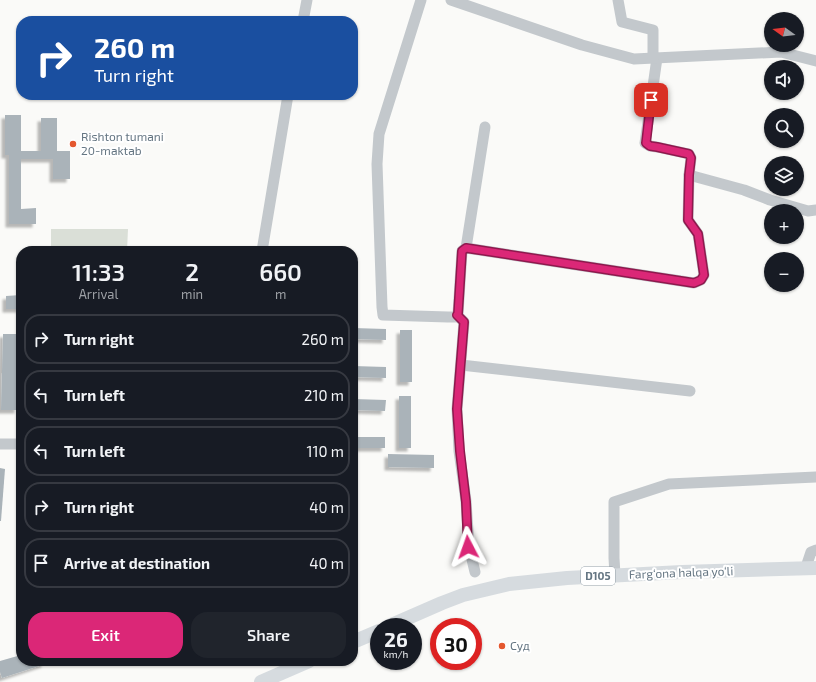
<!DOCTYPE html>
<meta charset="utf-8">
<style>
body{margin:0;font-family:"Exo 2",sans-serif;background:#20242c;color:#f1f3f6;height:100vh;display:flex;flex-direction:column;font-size:15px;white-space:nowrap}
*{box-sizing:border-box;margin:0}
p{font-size:13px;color:#9ea1a6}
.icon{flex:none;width:22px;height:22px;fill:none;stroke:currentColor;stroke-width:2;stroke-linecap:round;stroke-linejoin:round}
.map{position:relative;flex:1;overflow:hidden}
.drawer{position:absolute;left:16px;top:246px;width:342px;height:420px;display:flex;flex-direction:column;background:#171b24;border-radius:16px;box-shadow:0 1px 3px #0004}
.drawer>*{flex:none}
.hud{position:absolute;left:16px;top:16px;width:342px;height:84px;border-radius:16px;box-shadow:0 1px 3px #0004;background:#1a4fa0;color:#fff;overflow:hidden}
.needle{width:26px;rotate:285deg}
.buttons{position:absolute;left:764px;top:12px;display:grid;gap:8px}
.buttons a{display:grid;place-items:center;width:40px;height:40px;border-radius:50%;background:#171b24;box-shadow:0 1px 3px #0004;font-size:20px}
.speed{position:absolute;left:370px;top:618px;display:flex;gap:8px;font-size:20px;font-weight:700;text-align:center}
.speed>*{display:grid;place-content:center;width:52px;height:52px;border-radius:50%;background:#171b24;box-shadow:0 1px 3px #0004;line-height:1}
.speed small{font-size:10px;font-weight:400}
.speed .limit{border:6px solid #d22;background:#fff;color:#111}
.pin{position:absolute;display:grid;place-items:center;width:34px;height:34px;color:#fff;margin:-17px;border-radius:8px;box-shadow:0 2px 6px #0006}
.me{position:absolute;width:44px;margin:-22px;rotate:356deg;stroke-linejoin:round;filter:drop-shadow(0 0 3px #0008)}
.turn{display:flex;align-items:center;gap:14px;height:84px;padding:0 12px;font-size:18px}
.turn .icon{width:52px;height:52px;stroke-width:2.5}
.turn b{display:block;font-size:28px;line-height:34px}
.eta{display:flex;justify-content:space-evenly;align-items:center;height:68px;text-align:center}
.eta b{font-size:24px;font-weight:600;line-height:28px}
.cta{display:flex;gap:8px;margin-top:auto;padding:8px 12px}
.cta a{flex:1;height:46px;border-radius:16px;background:#db2777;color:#fff;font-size:16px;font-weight:600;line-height:46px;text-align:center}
.cta a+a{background:#20242c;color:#f1f3f6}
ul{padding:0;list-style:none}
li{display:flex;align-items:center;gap:12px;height:50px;margin:0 8px 6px;padding:0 4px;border:2px solid #363941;border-radius:16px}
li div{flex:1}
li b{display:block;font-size:15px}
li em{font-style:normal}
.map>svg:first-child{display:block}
.park{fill:#dadfd7}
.building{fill:#aab3b9;filter:url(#shadow)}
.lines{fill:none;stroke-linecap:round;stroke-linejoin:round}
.minor{stroke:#c3c8cc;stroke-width:11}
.major{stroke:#d6dbdf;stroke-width:14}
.route-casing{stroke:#8e194d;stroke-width:10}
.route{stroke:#db2777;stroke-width:7}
.poi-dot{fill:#e4572e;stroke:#fff;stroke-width:1.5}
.labels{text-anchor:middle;stroke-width:4;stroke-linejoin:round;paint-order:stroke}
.shield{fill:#fff;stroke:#939fa8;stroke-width:1}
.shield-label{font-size:11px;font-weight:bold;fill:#657683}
.poi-label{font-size:12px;fill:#657683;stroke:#fff;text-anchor:start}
.street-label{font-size:12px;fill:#657683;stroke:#fff}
</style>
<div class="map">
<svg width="816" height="682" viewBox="0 0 816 682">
<defs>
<filter id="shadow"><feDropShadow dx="-3.5" dy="3.5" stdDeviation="1" flood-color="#0004"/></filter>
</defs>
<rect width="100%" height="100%" fill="#fafaf8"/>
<path class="park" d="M51,229H128L127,251H51Z"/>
<g class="building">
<path d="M5,115H21V151H41V118H57V151H70V179H53V159H21V209L36,208V224H9V155H5Z"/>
<path d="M21,295V309H6V296Z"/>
<path d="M353,328L386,329V340L353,339Z"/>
<rect x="400" y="330" width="12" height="52"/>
<path d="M3,334H19L18,410H1Z"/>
<path d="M353,366L386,367V378L353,377Z"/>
<rect x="399" y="396" width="12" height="52"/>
<path d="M353,399L386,400L385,411L353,410Z"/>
<rect x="353" y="437" width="32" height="11"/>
<path d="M388,454L434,455V468L388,467Z"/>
<path d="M0,468L5,469L1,521H0Z"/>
<path d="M21,655V661H44L45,664L2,678L0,672V661Z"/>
</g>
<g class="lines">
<g class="minor">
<path d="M421,0L379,134L377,164L382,307L383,315L448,317H455L458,314L462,251L466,248L694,283L701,280L704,275L698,234L688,220L689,175L691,158L689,154L657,147L650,146L645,143L657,58"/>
<path d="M451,0L582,45L634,59L781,52L816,61"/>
<path d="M618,0L622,22L653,30V58"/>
<path d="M303,21L307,0"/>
<path d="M689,175L744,190L770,200L808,211L816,210"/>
<path d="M466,248L485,127"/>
<path d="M262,251L288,95"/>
<path d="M457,315L464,322L457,409L459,451L466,501L469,547L475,572"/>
<path d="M461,365L690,391"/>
<path d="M0,444H21"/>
<path d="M806,567L811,552L816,550"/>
<path d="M615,575L614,558V502L669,484L816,477"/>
</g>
<g class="major">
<path d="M387,627L442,603L463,595L509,584L567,578L682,572L816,568"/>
<path d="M353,642L379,631"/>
<path d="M261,682L309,661"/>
</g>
</g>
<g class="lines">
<defs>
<path id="route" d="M468,547L466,502L460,451L457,409L464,322L457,315L458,314L462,251L466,248L694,283L701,280L704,275L698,234L688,220L689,175L691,158L689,154L657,147L650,146L646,143L651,100"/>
</defs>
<use href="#route" class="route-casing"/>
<use href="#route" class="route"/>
</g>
<g class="poi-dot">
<circle cx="73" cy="144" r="4"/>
<circle cx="502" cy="646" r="4"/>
</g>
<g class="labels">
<rect class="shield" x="581" y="567" width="34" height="18" rx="3"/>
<g class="shield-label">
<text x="598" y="580">D105</text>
</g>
<g class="poi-label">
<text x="81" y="141">Rishton tumani<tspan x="81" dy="14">20-maktab</tspan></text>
<text x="510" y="650">Суд</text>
</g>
<g class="street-label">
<text transform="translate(681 573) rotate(-2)" y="4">Farg‘ona halqa yo‘li</text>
</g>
</g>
</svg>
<div class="buttons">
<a><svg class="needle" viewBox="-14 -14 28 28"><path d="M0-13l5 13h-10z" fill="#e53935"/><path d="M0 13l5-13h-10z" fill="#9ea1a6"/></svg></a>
<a><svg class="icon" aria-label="sound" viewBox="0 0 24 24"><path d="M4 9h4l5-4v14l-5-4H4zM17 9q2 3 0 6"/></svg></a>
<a><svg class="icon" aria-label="search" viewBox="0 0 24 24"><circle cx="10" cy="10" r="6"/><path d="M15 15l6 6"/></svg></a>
<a><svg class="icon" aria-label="layers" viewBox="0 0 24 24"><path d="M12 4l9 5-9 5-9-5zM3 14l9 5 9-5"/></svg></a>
<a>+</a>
<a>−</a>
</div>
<div class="speed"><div>26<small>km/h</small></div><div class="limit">30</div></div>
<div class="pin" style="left:651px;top:100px;background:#d93025"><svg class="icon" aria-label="arrive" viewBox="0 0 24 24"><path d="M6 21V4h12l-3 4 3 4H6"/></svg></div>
<svg class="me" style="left:468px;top:547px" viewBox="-20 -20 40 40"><path d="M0-17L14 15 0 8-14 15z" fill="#db2777" stroke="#fff" stroke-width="4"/></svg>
<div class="hud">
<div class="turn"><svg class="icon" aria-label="right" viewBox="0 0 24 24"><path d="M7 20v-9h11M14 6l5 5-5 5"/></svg><div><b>260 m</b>Turn right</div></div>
</div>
<section class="drawer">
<div class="eta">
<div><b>11:33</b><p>Arrival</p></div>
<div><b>2</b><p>min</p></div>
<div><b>660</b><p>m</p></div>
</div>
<ul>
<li><svg class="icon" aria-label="right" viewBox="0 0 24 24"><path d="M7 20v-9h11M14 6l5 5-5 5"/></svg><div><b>Turn right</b></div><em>260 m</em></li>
<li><svg class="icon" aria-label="left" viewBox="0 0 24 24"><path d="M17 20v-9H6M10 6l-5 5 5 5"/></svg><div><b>Turn left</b></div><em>210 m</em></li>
<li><svg class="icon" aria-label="left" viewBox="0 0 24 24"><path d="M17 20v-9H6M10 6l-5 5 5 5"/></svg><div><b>Turn left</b></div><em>110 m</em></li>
<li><svg class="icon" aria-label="right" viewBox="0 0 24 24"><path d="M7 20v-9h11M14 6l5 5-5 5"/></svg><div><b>Turn right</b></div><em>40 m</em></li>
<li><svg class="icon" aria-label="arrive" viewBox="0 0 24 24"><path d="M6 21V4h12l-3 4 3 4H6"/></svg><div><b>Arrive at destination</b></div><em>40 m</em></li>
</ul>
<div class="cta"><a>Exit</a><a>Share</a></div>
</section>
</div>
